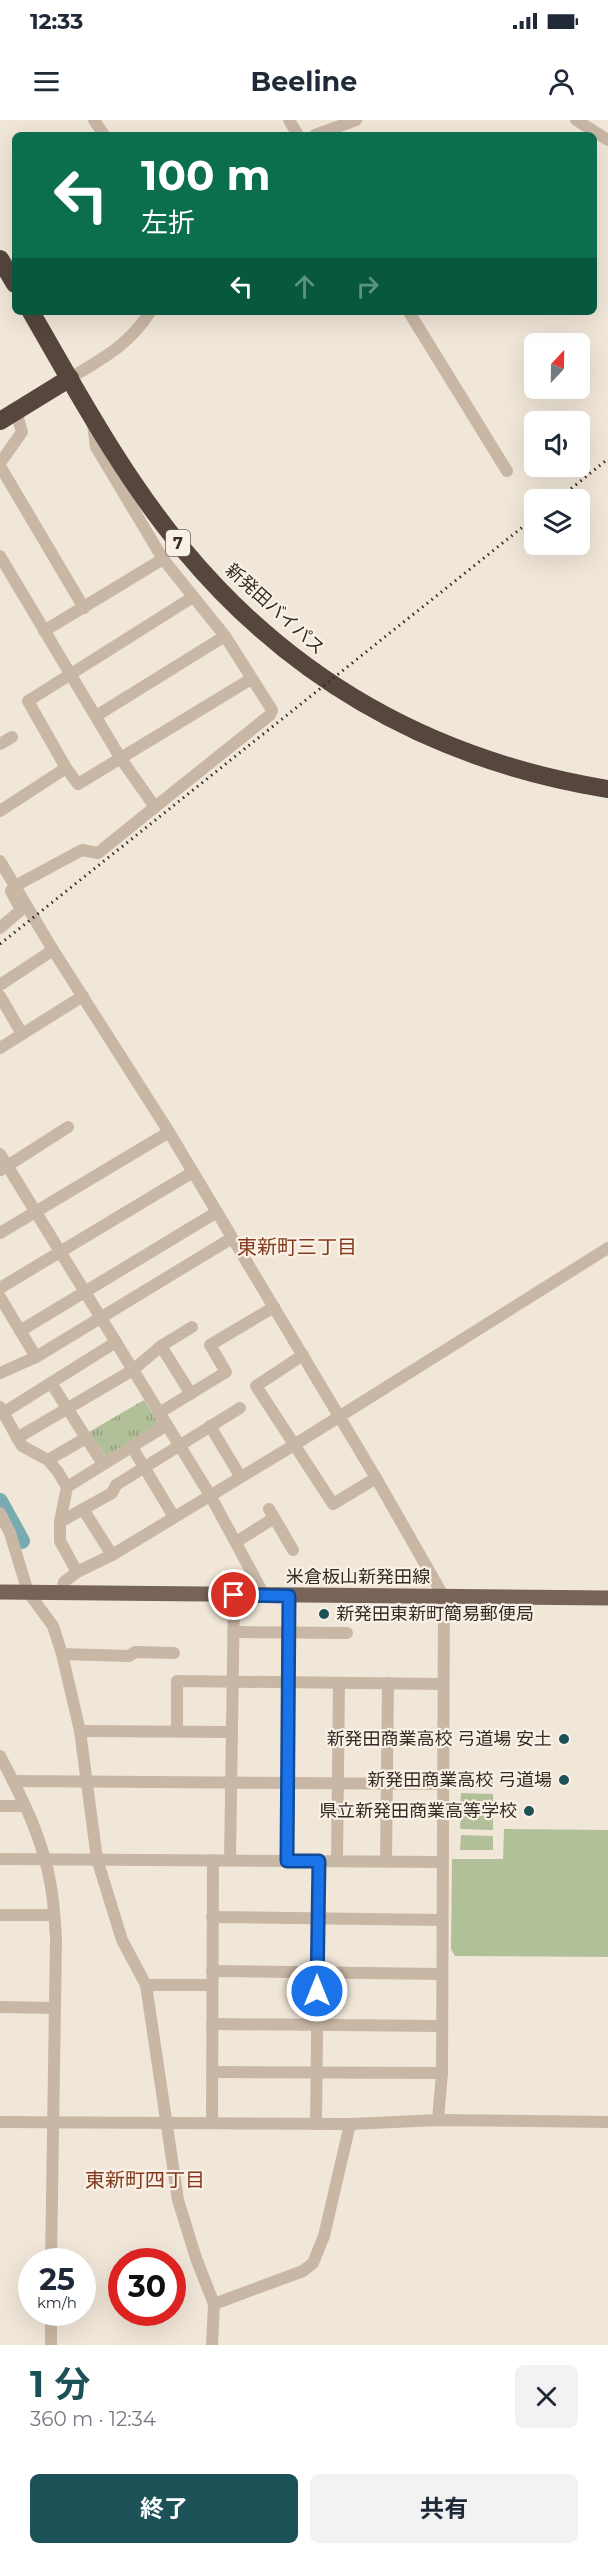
<!DOCTYPE html>
<html lang="ja">
<meta charset="utf-8">
<style>
body{margin:0;font-family:Montserrat,"Noto Sans JP",sans-serif;background:#f2f2f3;color:#1f2937;height:100vh;display:flex;flex-direction:column;font-size:22px;white-space:nowrap}
*{box-sizing:border-box;margin:0}
p{font-size:20px;color:#747a83}
.icon{flex:none;width:33px;height:33px;fill:none;stroke:currentColor;stroke-width:2;stroke-linecap:round;stroke-linejoin:round}
.map{position:relative;height:2225px;overflow:hidden}
.drawer{display:flex;flex-direction:column;background:#fff;flex:1}
.drawer>*{flex:none}
.hud{position:absolute;left:12px;top:12px;width:585px;height:183px;border-radius:9px;box-shadow:0 6px 24px #0002;background:#0b6e4f;color:#fff;overflow:hidden}
.needle{width:39px;rotate:22deg}
.buttons{position:absolute;left:524px;top:213px;display:grid;gap:12px}
.buttons a{display:grid;place-items:center;width:66px;height:66px;border-radius:9px;background:#fff;box-shadow:0 6px 24px #0002;font-size:30px}
.speed{position:absolute;left:18px;top:2128px;display:flex;gap:12px;font-size:30px;font-weight:700;text-align:center}
.speed>*{display:grid;place-content:center;width:78px;height:78px;border-radius:50%;background:#fff;box-shadow:0 6px 24px #0002;line-height:1}
.speed small{font-size:15px;font-weight:400}
.speed .limit{border:9px solid #d22;background:#fff;color:#111}
.pin{position:absolute;display:grid;place-items:center;width:51px;height:51px;color:#fff;margin:-26px;border:3px solid #fff;border-radius:50%;box-shadow:0 2px 6px #0007}
.me{position:absolute;width:66px;margin:-33px;rotate:0deg;stroke-linejoin:round;filter:drop-shadow(0 0 4px #0008)}
.turn{display:flex;align-items:center;gap:21px;height:126px;padding:0 30px;font-size:27px}
.turn .icon{width:78px;height:78px;stroke-width:2.5}
.turn b{display:block;font-size:42px;line-height:51px}
.lanes{display:flex;align-items:center;height:57px;padding:0 30px;background:#0003;justify-content:center;gap:30px;direction:ltr}
.lanes .off{opacity:.35}
.round{display:grid;place-items:center;flex:none;width:63px;height:63px;border-radius:9px;background:#f2f2f3}
.summary{display:flex;align-items:center;justify-content:space-between;height:102px;padding:0 30px}
h1{font-size:36px;font-weight:700;line-height:45px;color:#1c5157}
.action{display:flex;gap:12px;margin-top:auto;padding:12px 30px}
.action a{flex:1;height:69px;border-radius:9px;background:#1c5157;color:#fff;font-size:24px;font-weight:700;line-height:69px;text-align:center}
.action a+a{background:#f2f2f3;color:#1f2937}
.status{display:flex;justify-content:space-between;align-items:center;height:42px;padding:0 30px;background:#fff;direction:ltr}
.status svg{height:16px;fill:currentColor}
header{display:flex;justify-content:space-between;align-items:center;height:78px;padding:0 30px;background:#fff;font-size:27px;font-weight:700}
.map>svg:first-child{display:block}
.grass{fill:url(#grass-tufts)}
.pitch{fill:#b2c099}
.lines{fill:none;stroke-linecap:round;stroke-linejoin:round}
.river{stroke:#78abaf;stroke-width:16}
.minor{stroke:#c9b7a5;stroke-width:12}
.major{stroke:#776357;stroke-width:15}
.highway{stroke:#56463d;stroke-width:18}
.rail{stroke:#352b26;stroke-width:3;stroke-dasharray:1.5 4.5;stroke-linecap:butt}
.route-casing{stroke:#114b97;stroke-width:15}
.route{stroke:#1a73e8;stroke-width:10}
.poi-dot{fill:#1c5157;stroke:#f9f1e5;stroke-width:2}
.labels{text-anchor:middle;stroke-width:4.5;stroke-linejoin:round;paint-order:stroke}
.shield{fill:#f9f1e5;stroke:#70665f;stroke-width:1.5}
.shield-label{font-size:16px;font-weight:bold;fill:#352b26}
.street-label{font-size:18px;fill:#352b26;stroke:#f9f1e5}
.poi-label{font-size:18px;fill:#352b26;stroke:#f9f1e5;text-anchor:end}
.neighbourhood-label{font-size:20px;fill:#843a1f;stroke:#f9f1e5}
</style>
<div class="status"><b>12:33</b><svg viewBox="0 0 49 12"><path d="M0 12V9h3v3zM5 12V6h3v6zM10 12V3h3v9zM15 12V0h3v12zM26 1h20v11H26zM47 4h2v5h-2z"/></svg></div>
<header><svg class="icon" aria-label="menu" viewBox="0 0 24 24"><path d="M4 6h16M4 12h16M4 18h16"/></svg>Beeline<svg class="icon" aria-label="person" viewBox="0 0 24 24"><circle cx="12" cy="8" r="4"/><path d="M4 21q1-7 8-7t8 7"/></svg></header>
<div class="map">
<svg width="608" height="2225" viewBox="0 0 608 2225">
<defs>
<pattern id="grass-tufts" width="24" height="20" patternUnits="userSpaceOnUse" patternTransform="scale(1.5)"><rect width="24" height="20" fill="#b2c099"/><path d="M3 7l-1-3M5 7V3M7 7l1-3M15 17l-1-3M17 17v-4M19 17l1-3" fill="none" stroke="#929c7d"/></pattern>
</defs>
<rect width="100%" height="100%" fill="#f1e7d9"/>
<path class="grass" d="M144,1280L159,1304L106,1337L89,1312Z"/>
<g class="pitch">
<path d="M461,1652L493,1653V1668L461,1667Z"/>
<path d="M461,1673L493,1674V1689L460,1688Z"/>
<path d="M461,1694L493,1695V1710L460,1709Z"/>
<path d="M504,1709L608,1710V1837L455,1836L451,1829L452,1739H503Z"/>
<path d="M461,1715L493,1716V1730H460Z"/>
</g>
<g class="lines">
<path class="river" d="M0,1381L22,1421"/>
<g class="minor">
<path d="M94,0L104,15"/>
<path d="M289,0L298,15"/>
<path d="M576,0L608,20"/>
<path d="M315,15L356,0"/>
<path d="M409,192L507,351"/>
<path d="M70,258C102,239 130,224 150,192"/>
<path d="M93,304L96,327L163,439L225,516L272,590L270,595L155,687"/>
<path d="M0,343L22,312L16,291"/>
<path d="M0,346L84,488"/>
<path d="M0,436L121,639L155,687L98,733L82,730L15,766L11,771L21,790L0,808"/>
<path d="M193,477L28,581L66,648L78,664L251,559"/>
<path d="M44,511L163,439"/>
<path d="M96,596L225,516"/>
<path d="M0,624L12,617"/>
<path d="M0,691L66,648"/>
<path d="M0,741L53,830L169,1012L376,1358L444,1477L442,1953L438,2000"/>
<path d="M0,865L53,830"/>
<path d="M0,876L22,914"/>
<path d="M0,928L83,876"/>
<path d="M0,1034L210,1375L264,1475"/>
<path d="M1,1050L68,1007"/>
<path d="M0,1113L169,1012"/>
<path d="M0,1168L193,1052"/>
<path d="M0,1177L36,1237"/>
<path d="M20,1211L217,1092"/>
<path d="M161,1226L191,1274"/>
<path d="M303,1235L256,1266L333,1384L376,1358"/>
<path d="M0,1253L36,1237L232,1118"/>
<path d="M51,1263L103,1344"/>
<path d="M0,1287L22,1326L48,1340L58,1352L67,1367L60,1402V1421L77,1452"/>
<path d="M3,1293L116,1222"/>
<path d="M159,1293L226,1252L210,1225L274,1187"/>
<path d="M210,1306L240,1356"/>
<path d="M17,1318L133,1250L161,1226L192,1207"/>
<path d="M132,1327L174,1397"/>
<path d="M48,1340L86,1318"/>
<path d="M67,1367L167,1305"/>
<path d="M83,1389L112,1435"/>
<path d="M269,1389L293,1430"/>
<path d="M0,1393L10,1413L28,1472L53,1506L62,1534L80,1611L97,1739L122,1820L146,1865L178,2080L196,2138L214,2184L212,2225"/>
<path d="M60,1402L112,1373L116,1365L240,1288"/>
<path d="M236,1422L274,1398"/>
<path d="M61,1473L64,1462L77,1452L112,1435L294,1325L608,1128"/>
<path d="M233,1512L347,1513"/>
<path d="M62,1534L129,1536L135,1532L174,1533"/>
<path d="M80,1611L231,1612"/>
<path d="M177,1611V1561L442,1564"/>
<path d="M0,1636C22,1677 44,1721 51,1767C54,1784 55,1802 56,1819L51,2142"/>
<path d="M13,1661L442,1664"/>
<path d="M0,1686H25"/>
<path d="M0,1739L442,1742"/>
<path d="M230,1740L234,1475"/>
<path d="M287,1741L289,1476"/>
<path d="M337,1741L339,1563"/>
<path d="M386,1741L388,1563"/>
<path d="M0,1795H54"/>
<path d="M212,1797L442,1800"/>
<path d="M212,1851L441,1854"/>
<path d="M146,1865H212"/>
<path d="M0,1887L54,1888"/>
<path d="M212,1904L441,1906"/>
<path d="M212,1952L442,1953"/>
<path d="M0,2002L350,2004L438,2000L608,2002"/>
<path d="M212,2003L213,1740"/>
<path d="M316,2004L319,1741"/>
<path d="M214,2184L303,2151L313,2143L324,2116L350,2004"/>
<path d="M51,2225V2193"/>
</g>
<path class="major" d="M0,1472L608,1478"/>
<g class="highway">
<path d="M0,139L15,164"/>
<path d="M31,192C78,273 123,357 183,429C294,563 436,641 608,669"/>
<path d="M0,301L70,258"/>
</g>
<g class="rail">
<path d="M557,380L608,339"/>
<path d="M0,824L534,398"/>
</g>
</g>
<g class="lines">
<defs>
<path id="route" d="M234,1475L289,1476L287,1741H319L317,1871"/>
</defs>
<use href="#route" class="route-casing"/>
<use href="#route" class="route"/>
</g>
<g class="poi-dot">
<circle cx="324" cy="1494" r="6"/>
<circle cx="564" cy="1619" r="6"/>
<circle cx="564" cy="1660" r="6"/>
<circle cx="529" cy="1691" r="6"/>
</g>
<g class="labels">
<rect class="shield" x="166" y="410" width="24" height="26" rx="4.5"/>
<g class="shield-label">
<text x="178" y="429">7</text>
</g>
<g class="street-label">
<text transform="translate(275 489) rotate(42)" y="6">新発田バイパス</text>
<text x="358" y="1463">米倉板山新発田線</text>
</g>
<g class="poi-label">
<text x="336" y="1500" text-anchor="start">新発田東新町簡易郵便局</text>
<text x="552" y="1625">新発田商業高校 弓道場 安土</text>
<text x="552" y="1666">新発田商業高校 弓道場</text>
<text x="517" y="1697">県立新発田商業高等学校</text>
</g>
<g class="neighbourhood-label">
<text x="297" y="1134">東新町三丁目</text>
<text x="145" y="2067">東新町四丁目</text>
</g>
</g>
</svg>
<div class="buttons">
<a><svg class="needle" viewBox="-14 -14 28 28"><path d="M0-13l5 13h-10z" fill="#e53935"/><path d="M0 13l5-13h-10z" fill="#747a83"/></svg></a>
<a><svg class="icon" aria-label="sound" viewBox="0 0 24 24"><path d="M4 9h4l5-4v14l-5-4H4zM17 9q2 3 0 6"/></svg></a>
<a><svg class="icon" aria-label="layers" viewBox="0 0 24 24"><path d="M12 4l9 5-9 5-9-5zM3 14l9 5 9-5"/></svg></a>
</div>
<div class="speed"><div>25<small>km/h</small></div><div class="limit">30</div></div>
<div class="pin" style="left:234px;top:1475px;background:#d93025"><svg class="icon" aria-label="arrive" viewBox="0 0 24 24"><path d="M6 21V4h12l-3 4 3 4H6"/></svg></div>
<svg class="me" style="left:317px;top:1871px" viewBox="-20 -20 40 40"><circle r="17" fill="#1a73e8" stroke="#fff" stroke-width="3"/><path d="M0-11L8 9 0 5-8 9z" fill="#fff"/></svg>
<div class="hud">
<div class="turn"><svg class="icon" aria-label="left" viewBox="0 0 24 24"><path d="M17 20v-9H6M10 6l-5 5 5 5"/></svg><div><b>100 m</b>左折</div></div>
<div class="lanes"><svg class="icon" aria-label="left" viewBox="0 0 24 24"><path d="M17 20v-9H6M10 6l-5 5 5 5"/></svg><svg class="icon off" aria-label="ahead" viewBox="0 0 24 24"><path d="M12 20V5M6 11l6-6 6 6"/></svg><svg class="icon off" aria-label="right" viewBox="0 0 24 24"><path d="M7 20v-9h11M14 6l5 5-5 5"/></svg></div>
</div>
</div>
<section class="drawer">
<div class="summary"><div><h1>1 分</h1><p>360 m · 12:34</p></div><a class="round"><svg class="icon" aria-label="close" viewBox="0 0 24 24"><path d="M6 6l12 12M18 6L6 18"/></svg></a></div>
<div class="action"><a>終了</a><a>共有</a></div>
</section>
